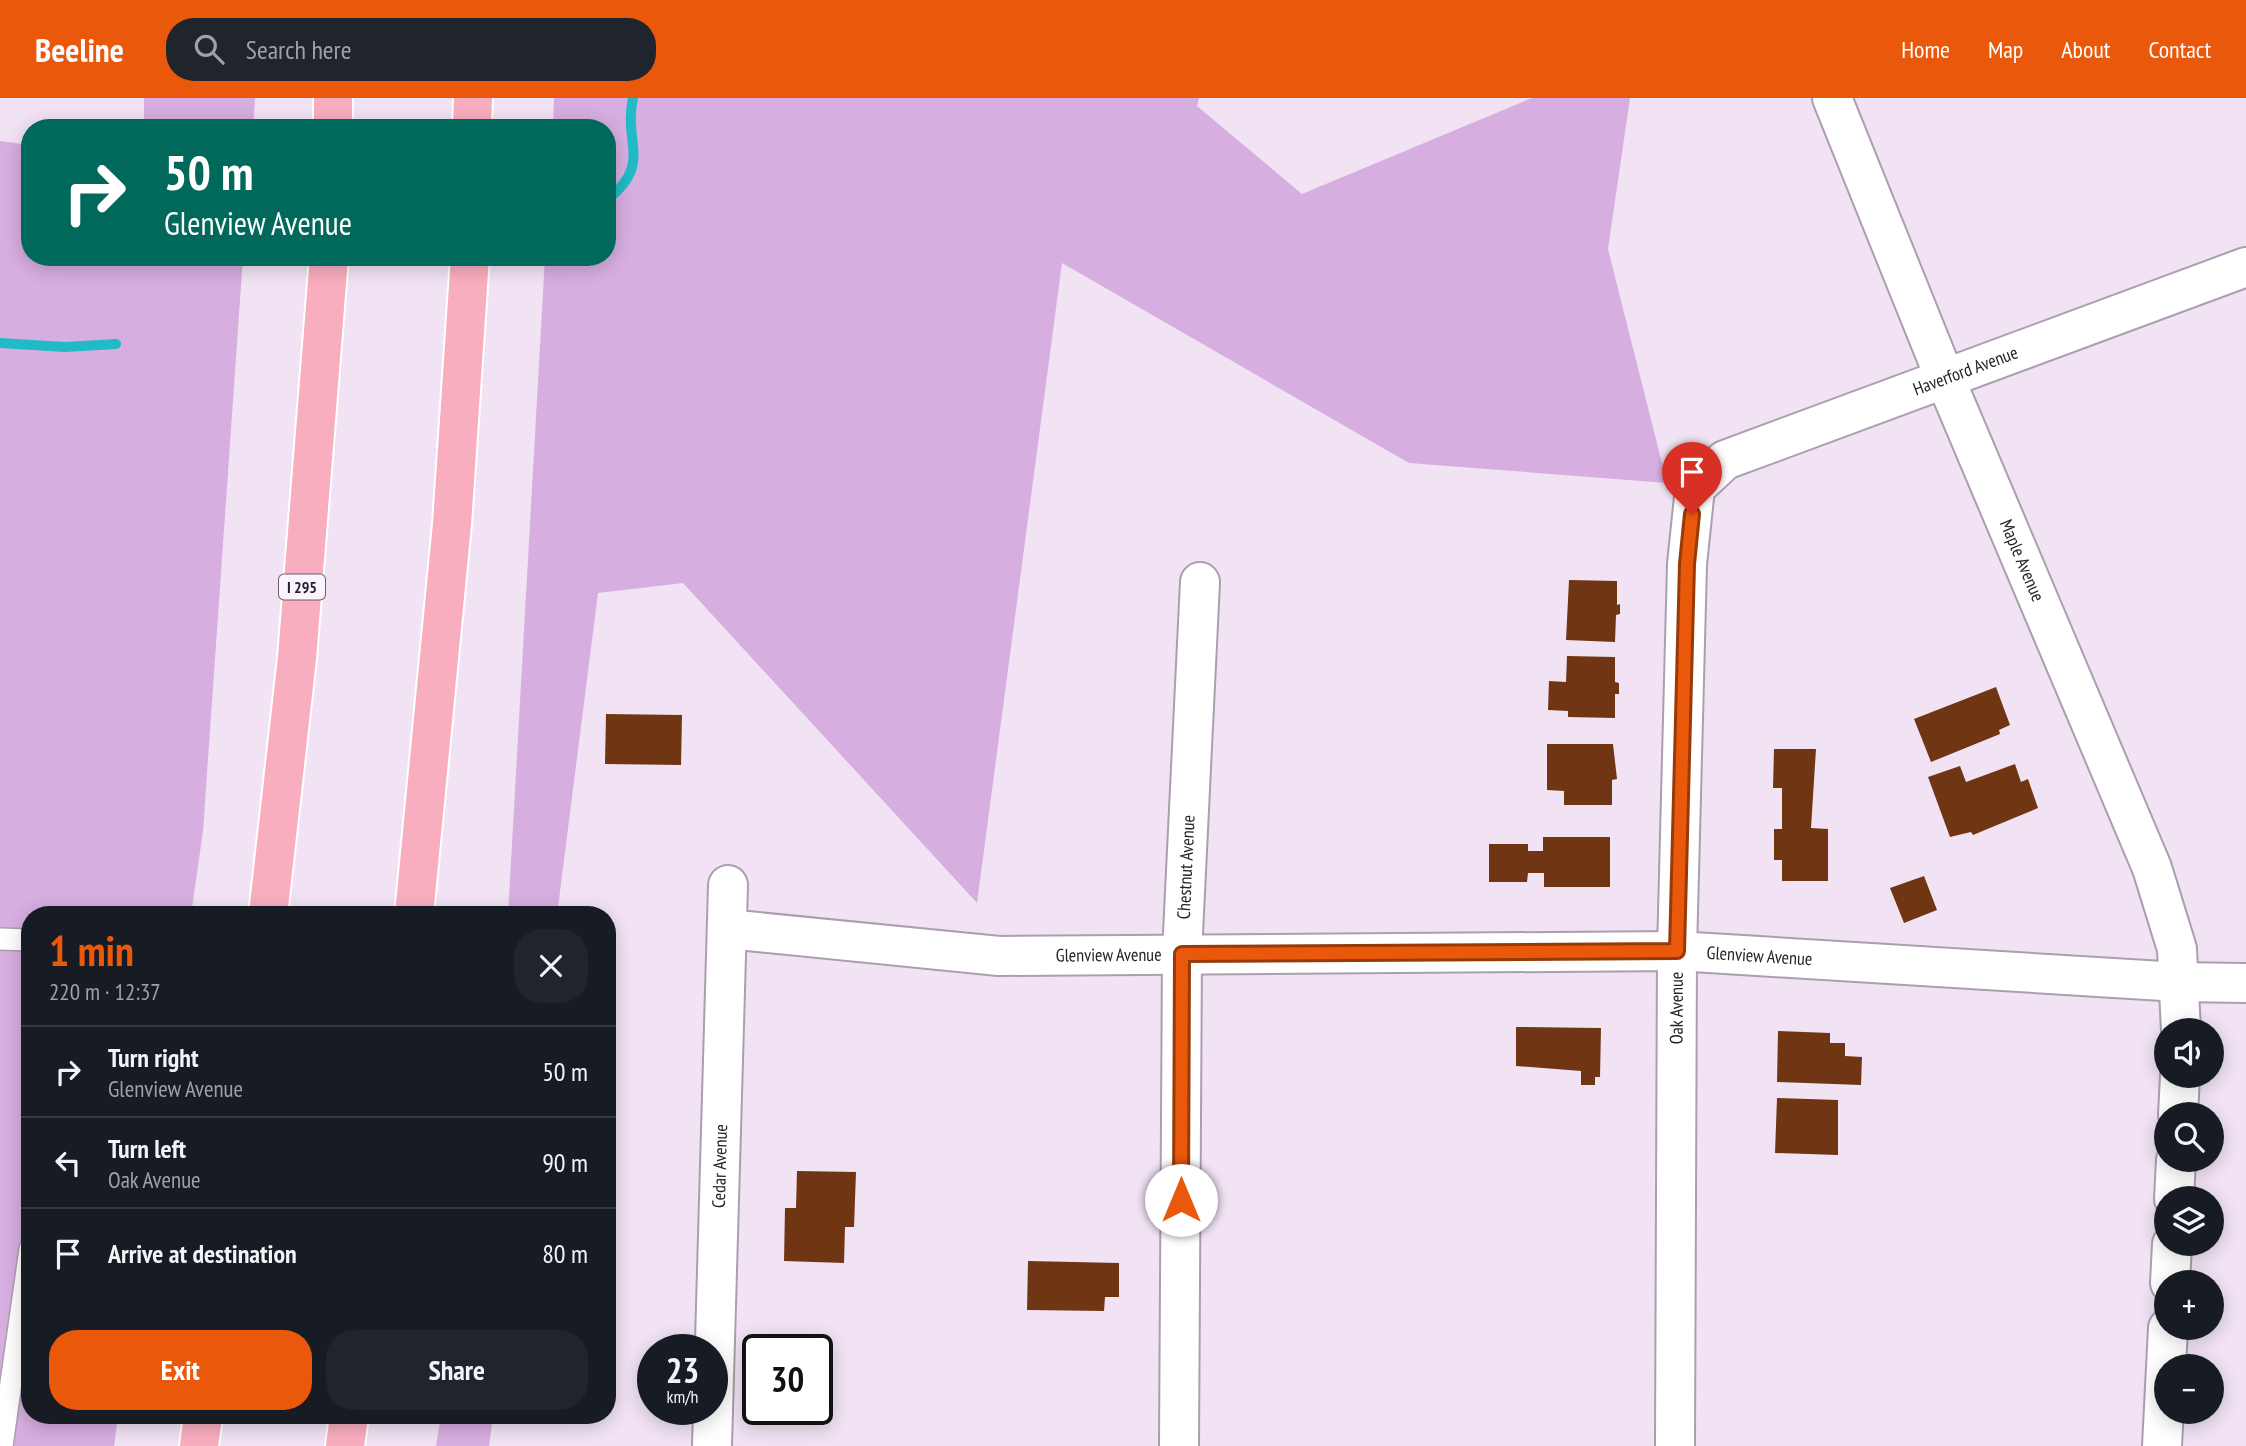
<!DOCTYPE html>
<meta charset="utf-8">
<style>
body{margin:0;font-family:"PT Sans Narrow",sans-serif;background:#20242c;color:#f1f3f6;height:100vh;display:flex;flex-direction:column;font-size:26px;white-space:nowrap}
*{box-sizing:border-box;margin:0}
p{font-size:23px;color:#9ea1a6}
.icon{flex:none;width:38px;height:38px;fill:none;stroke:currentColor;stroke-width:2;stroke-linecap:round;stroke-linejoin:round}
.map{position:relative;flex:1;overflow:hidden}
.details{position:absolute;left:21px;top:808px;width:595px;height:518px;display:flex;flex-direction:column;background:#171b24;border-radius:28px;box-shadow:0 4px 18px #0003}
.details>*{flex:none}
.guide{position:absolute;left:21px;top:21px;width:595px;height:147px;border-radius:28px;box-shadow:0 4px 18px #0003;background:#00695c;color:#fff;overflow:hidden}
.fabs{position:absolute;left:2154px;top:920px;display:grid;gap:14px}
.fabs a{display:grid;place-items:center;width:70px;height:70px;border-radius:50%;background:#171b24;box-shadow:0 4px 18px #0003;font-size:35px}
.speed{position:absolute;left:637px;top:1236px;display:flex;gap:14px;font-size:35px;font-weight:700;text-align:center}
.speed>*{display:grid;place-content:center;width:91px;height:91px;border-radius:50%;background:#171b24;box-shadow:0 4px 18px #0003;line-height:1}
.speed small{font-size:18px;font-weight:400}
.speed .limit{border:4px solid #111;border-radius:10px;background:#fff;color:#111}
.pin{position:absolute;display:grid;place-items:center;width:60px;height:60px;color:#fff;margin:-72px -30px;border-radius:50% 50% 50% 0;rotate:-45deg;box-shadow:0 0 7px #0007}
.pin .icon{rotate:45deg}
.me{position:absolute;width:77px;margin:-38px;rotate:0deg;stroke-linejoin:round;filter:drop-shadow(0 0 5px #0008)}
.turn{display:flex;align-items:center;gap:24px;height:147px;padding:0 28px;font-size:32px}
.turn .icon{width:91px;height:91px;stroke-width:2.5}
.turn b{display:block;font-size:49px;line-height:60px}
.round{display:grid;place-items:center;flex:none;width:74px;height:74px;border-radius:28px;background:#20242c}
.head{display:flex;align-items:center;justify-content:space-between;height:119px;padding:0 28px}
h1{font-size:42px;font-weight:700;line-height:52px;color:#ea580c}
.action{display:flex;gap:14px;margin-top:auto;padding:14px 28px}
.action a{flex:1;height:80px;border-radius:28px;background:#ea580c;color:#fff;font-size:28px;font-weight:700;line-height:80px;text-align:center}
.action a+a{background:#20242c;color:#f1f3f6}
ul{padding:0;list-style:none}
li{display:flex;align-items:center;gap:21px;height:91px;padding:0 28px;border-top:2px solid #363941}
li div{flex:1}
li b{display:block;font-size:26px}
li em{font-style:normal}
header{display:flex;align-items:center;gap:42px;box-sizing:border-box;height:98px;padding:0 35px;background:#ea580c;color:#fff}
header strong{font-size:33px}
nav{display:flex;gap:38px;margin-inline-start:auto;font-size:24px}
.search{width:490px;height:63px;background:#20242c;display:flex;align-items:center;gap:18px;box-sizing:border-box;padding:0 24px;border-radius:28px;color:#9ea1a6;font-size:26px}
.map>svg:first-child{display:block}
.green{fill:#d7aee0}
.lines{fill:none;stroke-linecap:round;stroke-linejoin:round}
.stream{stroke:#22bbc5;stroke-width:10}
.building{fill:#703614}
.lane-casing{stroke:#ab9eae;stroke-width:24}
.street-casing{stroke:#ab9eae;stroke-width:42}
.highway-casing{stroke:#fff;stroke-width:42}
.lane{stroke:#fff;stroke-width:21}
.street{stroke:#fff;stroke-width:38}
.highway{stroke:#f9aebf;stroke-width:38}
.route-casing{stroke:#983908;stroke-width:18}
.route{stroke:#ea580c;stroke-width:12}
.labels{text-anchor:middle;stroke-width:7;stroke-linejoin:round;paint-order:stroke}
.shield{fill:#fbf3fd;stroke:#676168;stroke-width:2}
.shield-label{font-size:16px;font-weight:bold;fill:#272228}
.street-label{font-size:18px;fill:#272228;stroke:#fbf3fd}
</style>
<header>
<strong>Beeline</strong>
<div class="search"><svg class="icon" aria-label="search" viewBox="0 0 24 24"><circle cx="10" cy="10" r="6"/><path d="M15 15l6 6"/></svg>Search here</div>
<nav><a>Home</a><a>Map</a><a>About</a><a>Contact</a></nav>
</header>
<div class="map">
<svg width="2246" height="1348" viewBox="0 0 2246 1348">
<rect width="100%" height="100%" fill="#f1e3f4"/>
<g class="green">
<path d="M144,0H255L253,30H144Z"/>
<path d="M554,0H1199L1197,8L1302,96L1532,0H1630L1608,151L1667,385L1409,365L1062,165L977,805L683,485L598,495L557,817H508L545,159H607V30H553Z"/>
<path d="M0,43L30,47V159H243L203,733L191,817H30V1318H118L114,1348H0Z"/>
<path d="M441,1318H493L489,1348H436Z"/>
</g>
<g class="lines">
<g class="stream">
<path d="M607,102C653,65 623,47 633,0"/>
<path d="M0,245L65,249L116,246"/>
</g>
</g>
<g class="building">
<path d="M1569,482L1617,483V507L1620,506V516L1616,517L1615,544L1566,542Z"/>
<path d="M1567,558L1615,559V584L1619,585V596H1615V620L1568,619V613L1548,612L1549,583L1566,584Z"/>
<path d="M1996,589L2010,627L1999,632L2000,636L1931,664L1914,621Z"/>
<path d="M606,616L682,617L681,667L605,666Z"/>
<path d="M1547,646H1613L1617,681L1612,682V707H1564V693L1547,692Z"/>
<path d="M1774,651H1816L1811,730L1828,731V783H1782V762H1774V731H1782V690H1773Z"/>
<path d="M2015,666L2021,684L2028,681L2038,710L1973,737L1971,734L1950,739L1928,679L1960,668L1966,684Z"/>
<path d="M1543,739H1610V789H1544V775H1528L1527,784H1489V746H1528V753H1543Z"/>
<path d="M1924,778L1937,812L1904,825L1890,790Z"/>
<path d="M1516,929L1601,930L1600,979H1595V987H1581V973L1516,968Z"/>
<path d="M1778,933L1830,935V945H1845V958L1862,959L1861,987L1777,984Z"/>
<path d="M1777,1000L1838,1002V1057L1775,1055Z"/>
<path d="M797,1073L856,1074L854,1129H845L844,1165L784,1163L785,1110H796Z"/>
<path d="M1028,1163L1119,1165V1199H1105L1104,1213L1027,1212Z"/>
</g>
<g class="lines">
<defs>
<g id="lane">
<path d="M0,841L30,842"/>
<path d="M2,1348L30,1151"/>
</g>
<g id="street">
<path id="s1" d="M1832,0L1946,283L2152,770L2177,851L2181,933"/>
<path id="s2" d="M727,831L999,858L1677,853L2179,884L2246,885"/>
<path d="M2178,1017L2180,978"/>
<path d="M2174,1101L2176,1062"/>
<path d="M2170,1185L2172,1146"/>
<path id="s3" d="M712,1348L728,787"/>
<path id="s4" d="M1179,1348L1182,856L1200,484"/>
<path id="s5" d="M1675,1348L1677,853L1687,466L1695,390L1725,362L2246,169"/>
<path d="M2162,1348L2168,1230"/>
</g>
<g id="highway">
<path d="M333,30V0"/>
<path d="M472,30L473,0"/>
<path d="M268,817L297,560L329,159"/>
<path d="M414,817L452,426L470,159"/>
<path d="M199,1348L203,1318"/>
<path d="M345,1348L349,1318"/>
</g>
</defs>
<use href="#lane" class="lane-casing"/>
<use href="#street" class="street-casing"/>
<use href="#highway" class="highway-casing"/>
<use href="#lane" class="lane"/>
<use href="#street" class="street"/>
<use href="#highway" class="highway"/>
</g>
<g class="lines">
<defs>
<path id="route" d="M1181,1102L1182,856L1677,853L1687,466L1692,416"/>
</defs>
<use href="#route" class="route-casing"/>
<use href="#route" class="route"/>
</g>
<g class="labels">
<rect class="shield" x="279" y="476.5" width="46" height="25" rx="5"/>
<g class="shield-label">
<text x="302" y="495">I 295</text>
</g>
<g class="street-label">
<text dy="6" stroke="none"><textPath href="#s5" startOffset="1256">Haverford Avenue</textPath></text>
<text dy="6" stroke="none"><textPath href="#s1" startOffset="500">Maple Avenue</textPath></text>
<text dy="6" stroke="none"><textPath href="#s4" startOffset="579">Chestnut Avenue</textPath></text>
<text dy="6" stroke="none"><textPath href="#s2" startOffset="383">Glenview Avenue</textPath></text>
<text dy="6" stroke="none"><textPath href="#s2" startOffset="1034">Glenview Avenue</textPath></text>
<text dy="6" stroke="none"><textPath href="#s5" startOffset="438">Oak Avenue</textPath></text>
<text dy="6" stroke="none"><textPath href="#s3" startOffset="280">Cedar Avenue</textPath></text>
</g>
</g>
</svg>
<div class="fabs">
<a><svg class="icon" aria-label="sound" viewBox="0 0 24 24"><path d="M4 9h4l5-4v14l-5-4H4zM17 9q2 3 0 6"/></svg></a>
<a><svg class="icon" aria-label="search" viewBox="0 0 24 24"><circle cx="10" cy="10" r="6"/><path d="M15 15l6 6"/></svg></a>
<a><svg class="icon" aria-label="layers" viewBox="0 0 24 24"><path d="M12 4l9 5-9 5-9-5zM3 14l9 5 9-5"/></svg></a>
<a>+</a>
<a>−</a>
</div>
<div class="speed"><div>23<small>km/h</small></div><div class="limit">30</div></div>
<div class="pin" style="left:1692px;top:416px;background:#d93025"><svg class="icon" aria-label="arrive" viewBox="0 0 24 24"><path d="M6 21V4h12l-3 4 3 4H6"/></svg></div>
<svg class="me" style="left:1181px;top:1102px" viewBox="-20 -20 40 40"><circle r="19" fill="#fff"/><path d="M0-13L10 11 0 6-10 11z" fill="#ea580c"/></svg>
<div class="guide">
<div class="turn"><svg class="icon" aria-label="right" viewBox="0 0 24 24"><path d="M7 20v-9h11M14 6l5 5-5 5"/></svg><div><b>50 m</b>Glenview Avenue</div></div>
</div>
<section class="details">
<div class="head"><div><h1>1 min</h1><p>220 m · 12:37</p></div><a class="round"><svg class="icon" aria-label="close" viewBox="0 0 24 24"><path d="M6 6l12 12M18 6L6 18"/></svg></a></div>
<ul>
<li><svg class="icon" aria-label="right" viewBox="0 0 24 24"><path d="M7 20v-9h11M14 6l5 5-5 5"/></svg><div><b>Turn right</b><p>Glenview Avenue</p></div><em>50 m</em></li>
<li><svg class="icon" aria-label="left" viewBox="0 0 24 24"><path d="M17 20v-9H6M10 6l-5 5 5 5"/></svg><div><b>Turn left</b><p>Oak Avenue</p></div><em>90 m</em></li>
<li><svg class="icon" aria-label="arrive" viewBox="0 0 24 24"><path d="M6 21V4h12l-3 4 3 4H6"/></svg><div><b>Arrive at destination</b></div><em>80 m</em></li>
</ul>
<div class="action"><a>Exit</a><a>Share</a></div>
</section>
</div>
